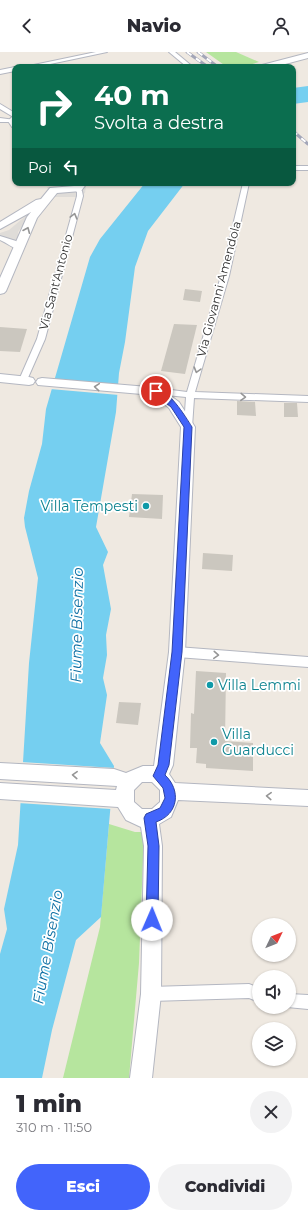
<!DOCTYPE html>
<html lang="it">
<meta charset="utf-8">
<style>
body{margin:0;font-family:Montserrat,sans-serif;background:#f2f2f3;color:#2b2b33;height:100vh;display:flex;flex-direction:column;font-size:15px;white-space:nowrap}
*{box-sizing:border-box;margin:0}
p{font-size:13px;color:#7c7c81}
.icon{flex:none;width:22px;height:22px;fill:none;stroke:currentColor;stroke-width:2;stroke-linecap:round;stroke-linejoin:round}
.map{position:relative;height:1026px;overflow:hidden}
.sheet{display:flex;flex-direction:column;background:#fff;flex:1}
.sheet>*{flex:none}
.guide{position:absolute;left:12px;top:12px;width:284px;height:122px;border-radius:8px;box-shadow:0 1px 3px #0004;background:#0b6e4f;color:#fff;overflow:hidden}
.needle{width:26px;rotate:47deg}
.tools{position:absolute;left:252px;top:866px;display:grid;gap:8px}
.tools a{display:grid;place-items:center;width:44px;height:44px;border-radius:50%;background:#fff;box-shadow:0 1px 3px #0004;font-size:20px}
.pin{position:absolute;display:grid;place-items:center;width:34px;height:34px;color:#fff;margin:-17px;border:2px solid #fff;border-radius:50%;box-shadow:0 1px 4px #0007}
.me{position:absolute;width:44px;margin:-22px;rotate:1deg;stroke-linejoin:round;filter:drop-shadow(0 0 3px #0008)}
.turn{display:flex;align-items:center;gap:14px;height:84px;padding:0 16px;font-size:18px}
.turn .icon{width:52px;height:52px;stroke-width:2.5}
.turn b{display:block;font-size:28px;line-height:34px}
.then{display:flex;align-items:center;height:38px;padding:0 16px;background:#0003;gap:8px;font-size:15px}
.round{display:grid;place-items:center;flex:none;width:42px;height:42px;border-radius:21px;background:#f2f2f3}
.head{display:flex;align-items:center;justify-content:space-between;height:68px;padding:0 16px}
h1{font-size:24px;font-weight:800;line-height:30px}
.button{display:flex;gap:8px;margin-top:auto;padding:8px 16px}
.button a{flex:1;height:46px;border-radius:24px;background:#4264fb;color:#fff;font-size:16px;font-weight:800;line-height:46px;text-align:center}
.button a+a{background:#f2f2f3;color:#2b2b33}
header{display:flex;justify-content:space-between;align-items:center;height:52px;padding:0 16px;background:#fff;font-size:18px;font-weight:800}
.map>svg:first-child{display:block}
.green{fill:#b6e59e}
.plaza{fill:#dfdcd8}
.water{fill:#75cff0}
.pier{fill:#efe9e1}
.building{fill:#cbc7bf}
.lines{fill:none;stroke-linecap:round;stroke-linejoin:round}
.street-casing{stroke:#b4b7c1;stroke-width:2}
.secondary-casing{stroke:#b4b7c1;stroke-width:2}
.street{fill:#fff;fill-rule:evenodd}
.secondary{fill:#fff;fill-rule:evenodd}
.rail-casing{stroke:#a3a6b8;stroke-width:3}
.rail{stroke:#fff;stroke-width:2;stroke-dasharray:5.5;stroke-linecap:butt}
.oneway{stroke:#969696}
.route{fill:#4264fb;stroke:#2b41a3}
.culture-dot{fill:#0f9aa8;stroke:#fff;stroke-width:1.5}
.labels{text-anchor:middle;stroke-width:3.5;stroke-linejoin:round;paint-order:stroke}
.far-street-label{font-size:12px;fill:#2e2e2e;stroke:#fff}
.culture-label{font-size:14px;fill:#0d838f;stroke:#fff;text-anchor:start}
.water-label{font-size:15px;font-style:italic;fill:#0d6fa3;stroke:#fff}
</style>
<header><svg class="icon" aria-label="back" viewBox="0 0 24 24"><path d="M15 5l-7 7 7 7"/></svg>Navio<svg class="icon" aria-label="person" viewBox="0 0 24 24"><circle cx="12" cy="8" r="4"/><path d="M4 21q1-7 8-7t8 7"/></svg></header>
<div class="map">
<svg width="308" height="1026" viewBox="0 0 308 1026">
<rect width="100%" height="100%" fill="#efe9e1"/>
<g class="green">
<path d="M206,0H236L259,10L242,15H227Z"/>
<path d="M109,772L135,780H144L139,911L129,1026H63L100,875Z"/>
</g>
<g class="plaza">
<path d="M55,134L83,135L86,134L85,141L76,145H54L50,141L47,135Z"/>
<path d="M34,157L18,180V190L0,184V181L9,178Z"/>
</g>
<g class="water">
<path d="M308,34V50L293,52V36Z"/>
<path d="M145,131H185L148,179L135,215L125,290L119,321L116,360L96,475L108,500L103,513L111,557L106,583L107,603L103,626L107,643L100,691L114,714L101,865L76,888L52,978L42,1026H0V902L7,877L4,857L18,793L29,611L38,526L25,475L24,466L29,439L42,392L46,357L90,205L100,187Z"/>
</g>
<g class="pier">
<path d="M53,327L120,333L119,343L50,337Z"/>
<path d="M21,710L115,716L111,757L18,751Z"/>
</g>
<g class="building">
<path d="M185,237L202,239L200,250L183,248Z"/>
<path d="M174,272L197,273L185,322L161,319Z"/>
<path d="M0,275L27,277L20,300L0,299Z"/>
<path d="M237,349L255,350L256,364L237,363Z"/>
<path d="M284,351H297L298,365H284Z"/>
<path d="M132,442L163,443L162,467L129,465Z"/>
<path d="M203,501L233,503L232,519L202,517Z"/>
<path d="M196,619L226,621L225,689L253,691V719L206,716V712L196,711L197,696H190L191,661L194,662Z"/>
<path d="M119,650L141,651L138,673L116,671Z"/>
</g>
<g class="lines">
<defs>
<g id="street">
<path d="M96,0H107L36,15H24Z"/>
<path d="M169,0H175L193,15H187Z"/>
<path d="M15,15V19L0,22V18Z"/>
<path d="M0,52L15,61V66L0,57Z"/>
<path d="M0,66L15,68V70H0Z"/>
<rect x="293" y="114" width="15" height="4"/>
<path d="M243,131H249L229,224L195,340L308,344V350L194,346L192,375L188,378L184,375L186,345L156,342L152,339L156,336L187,340L221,224Z"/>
<path d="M77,135L82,139L83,144L45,287L27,328L23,331L20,330L19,328L37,287L77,144V140L74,137Z"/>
<path d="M0,184L16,189L23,196L19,198C13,196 7,191 0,188Z"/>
<path d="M177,595L308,605V615L177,605L173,603L172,600L173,597Z"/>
<path d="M249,932L259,936V950L249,946L151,949L146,947L144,942L146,937L151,935Z"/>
<path d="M289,942L308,943V957L287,955H289Z"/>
</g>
<g id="secondary">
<path d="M308,1V6L274,15H261L262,13Z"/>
<path d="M15,64V76L12,75L8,69L12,65Z"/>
<path d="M77,131H87L81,139L57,141L37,166L6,239L4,241L0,242V226L27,165L31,160L0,177V170L36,148L41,147L50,136L74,134Z"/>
<path d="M0,322L29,325L33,326L35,329L33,332L29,333L0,330Z"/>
<path d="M42,326L160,336L179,350L195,375L185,600L173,713L169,722L175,731L308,738V754L178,748L171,765L159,772L162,794L161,942L152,1026H130L141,942L144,794L141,775L126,768L118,755L0,747V731L116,738L117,734L0,727V711L114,717L126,721L143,714H154L169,600L181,375L169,356L153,343L38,333L36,330L38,327ZM142,730H152L160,738V750L152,757H142L134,750V738Z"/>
</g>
</defs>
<use href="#street" class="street-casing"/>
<use href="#secondary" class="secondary-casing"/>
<use href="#street" class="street"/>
<use href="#secondary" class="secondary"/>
<defs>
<g id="rail">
<path d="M187,0L208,15"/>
<path d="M198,0L218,15"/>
<path d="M293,79L308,92"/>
</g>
</defs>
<use href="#rail" class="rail-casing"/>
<use href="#rail" class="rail"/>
</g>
<defs><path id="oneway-chevron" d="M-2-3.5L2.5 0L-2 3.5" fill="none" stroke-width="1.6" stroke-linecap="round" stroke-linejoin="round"/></defs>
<g class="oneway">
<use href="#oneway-chevron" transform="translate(74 164) rotate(-75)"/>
<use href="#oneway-chevron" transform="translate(27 178) rotate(-67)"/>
<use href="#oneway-chevron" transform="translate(197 318) rotate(106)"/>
<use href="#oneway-chevron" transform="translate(97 335) rotate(-175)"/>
<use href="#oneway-chevron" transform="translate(243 345) rotate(2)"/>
<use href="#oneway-chevron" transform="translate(216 603) rotate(4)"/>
<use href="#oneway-chevron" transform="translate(75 723) rotate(-177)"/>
<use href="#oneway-chevron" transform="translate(269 744) rotate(-177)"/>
</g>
<path class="route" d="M153,337C168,335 185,364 192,375L182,600L169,713L165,723C181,738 179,762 156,770L159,794L158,868L156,872L152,874L148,872L146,868L148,794L144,766L146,762L160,756L165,746L163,736L153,724L158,713L172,600L184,375L171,355L153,341Z"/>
<g class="culture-dot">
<circle cx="146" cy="454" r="4"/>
<circle cx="210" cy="633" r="4"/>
<circle cx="214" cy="690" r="4"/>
</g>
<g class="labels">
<g class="far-street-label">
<text transform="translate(56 230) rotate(-75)" y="4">Via Sant'Antonio</text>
<text transform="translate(219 237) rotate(-75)" y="4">Via Giovanni Amendola</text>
</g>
<g class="culture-label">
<text x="138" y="459" text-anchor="end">Villa Tempesti</text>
<text x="218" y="638">Villa Lemmi</text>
<text x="222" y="687">Villa<tspan x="222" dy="16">Guarducci</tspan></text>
</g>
<g class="water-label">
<text transform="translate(77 573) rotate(-89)" y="5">Fiume Bisenzio</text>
<text transform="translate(48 895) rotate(-80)" y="5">Fiume Bisenzio</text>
</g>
</g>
</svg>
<div class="tools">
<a><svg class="needle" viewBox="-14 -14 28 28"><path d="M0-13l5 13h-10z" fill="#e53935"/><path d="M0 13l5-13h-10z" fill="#7c7c81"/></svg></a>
<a><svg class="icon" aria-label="sound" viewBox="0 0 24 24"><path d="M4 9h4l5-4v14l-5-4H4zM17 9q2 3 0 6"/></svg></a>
<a><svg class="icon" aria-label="layers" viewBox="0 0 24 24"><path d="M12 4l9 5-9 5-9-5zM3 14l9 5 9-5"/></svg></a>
</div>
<div class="pin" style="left:156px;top:339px;background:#d93025"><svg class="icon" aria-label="arrive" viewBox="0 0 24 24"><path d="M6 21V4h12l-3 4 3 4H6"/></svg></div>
<svg class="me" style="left:152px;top:868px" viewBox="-20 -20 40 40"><circle r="19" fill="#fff"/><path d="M0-13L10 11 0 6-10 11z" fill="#4264fb"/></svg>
<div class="guide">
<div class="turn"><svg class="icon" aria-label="right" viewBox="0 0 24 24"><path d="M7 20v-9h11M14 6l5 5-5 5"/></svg><div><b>40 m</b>Svolta a destra</div></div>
<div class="then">Poi<svg class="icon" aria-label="left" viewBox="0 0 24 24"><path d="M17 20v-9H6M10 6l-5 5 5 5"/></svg></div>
</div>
</div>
<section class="sheet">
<div class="head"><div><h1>1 min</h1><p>310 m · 11:50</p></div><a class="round"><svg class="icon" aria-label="close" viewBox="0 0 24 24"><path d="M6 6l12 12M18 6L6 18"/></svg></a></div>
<div class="button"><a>Esci</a><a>Condividi</a></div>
</section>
